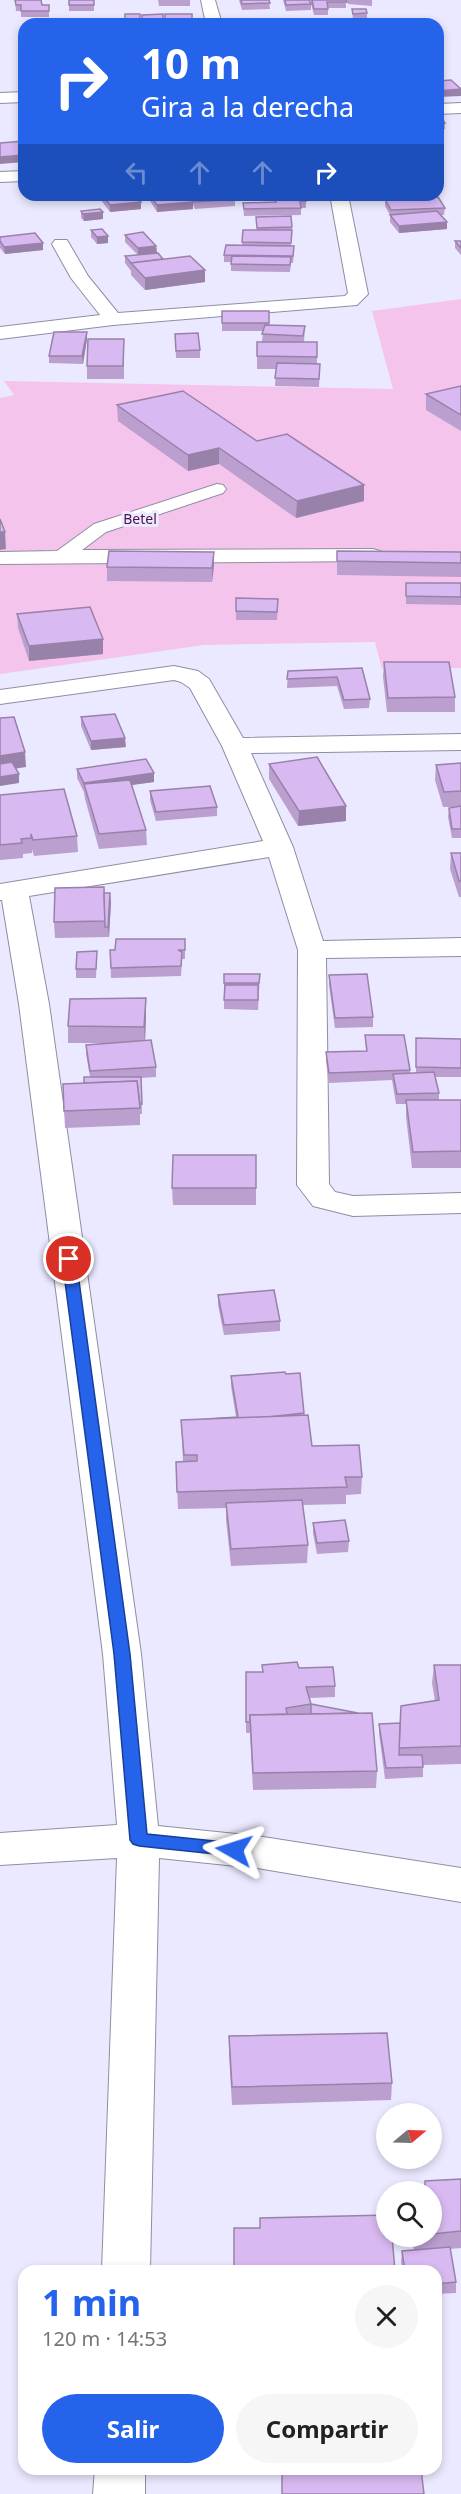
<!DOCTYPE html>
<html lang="es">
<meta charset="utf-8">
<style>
body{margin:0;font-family:"Noto Sans",sans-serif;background:#f6f6f6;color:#202124;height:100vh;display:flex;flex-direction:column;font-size:22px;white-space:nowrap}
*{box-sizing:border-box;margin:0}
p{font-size:20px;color:#757577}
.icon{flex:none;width:33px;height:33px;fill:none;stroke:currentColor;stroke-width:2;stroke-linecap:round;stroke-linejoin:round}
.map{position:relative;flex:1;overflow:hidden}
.drawer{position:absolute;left:18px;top:2265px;width:424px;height:210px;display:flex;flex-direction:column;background:#fff;border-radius:18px;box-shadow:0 3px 9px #0003}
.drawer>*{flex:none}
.banner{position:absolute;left:18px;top:18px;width:426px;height:183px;border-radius:18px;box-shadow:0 3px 9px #0003;background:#2563eb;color:#fff;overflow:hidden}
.needle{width:39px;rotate:71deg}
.controls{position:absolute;left:376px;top:2103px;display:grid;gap:12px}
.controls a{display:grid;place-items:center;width:66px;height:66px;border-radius:50%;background:#fff;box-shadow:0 3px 9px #0003;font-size:30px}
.pin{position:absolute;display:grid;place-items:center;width:51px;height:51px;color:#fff;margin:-26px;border:3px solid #fff;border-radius:50%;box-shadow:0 2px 6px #0007}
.me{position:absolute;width:66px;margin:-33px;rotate:276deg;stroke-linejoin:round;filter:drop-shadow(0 0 4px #0008)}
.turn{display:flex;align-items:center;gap:21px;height:126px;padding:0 24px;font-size:27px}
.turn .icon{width:78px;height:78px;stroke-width:2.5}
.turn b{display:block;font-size:42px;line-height:51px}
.lanes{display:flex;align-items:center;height:57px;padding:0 24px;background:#0003;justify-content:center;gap:30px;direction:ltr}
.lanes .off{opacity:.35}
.round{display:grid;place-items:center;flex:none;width:63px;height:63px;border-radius:32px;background:#f6f6f6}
.headline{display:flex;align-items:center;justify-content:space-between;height:102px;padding:0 24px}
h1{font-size:36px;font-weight:700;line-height:45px;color:#2563eb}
.cta{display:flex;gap:12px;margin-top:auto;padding:12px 24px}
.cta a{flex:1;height:69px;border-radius:36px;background:#2563eb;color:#fff;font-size:24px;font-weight:700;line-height:69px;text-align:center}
.cta a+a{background:#f6f6f6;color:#202124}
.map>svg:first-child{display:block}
.green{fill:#f5c4ed}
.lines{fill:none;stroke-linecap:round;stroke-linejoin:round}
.lane-casing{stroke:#8f8ea1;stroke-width:2}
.street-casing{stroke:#8f8ea1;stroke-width:2}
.lane{fill:#fff;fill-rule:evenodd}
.street{fill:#fff;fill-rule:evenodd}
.wall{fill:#bb9fcf}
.shaded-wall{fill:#9882a9}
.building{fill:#d9b9f1;stroke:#9882a9;stroke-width:1.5}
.route{fill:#2563eb;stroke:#184099;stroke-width:1.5}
.labels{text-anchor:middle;stroke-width:6;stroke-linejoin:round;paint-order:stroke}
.far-park-label{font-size:14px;fill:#4f1249;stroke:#eae9ff}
</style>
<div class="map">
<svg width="461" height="2494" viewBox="0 0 461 2494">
<rect width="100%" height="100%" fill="#eae9ff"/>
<path class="green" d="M461,299V668L382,669L375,642L204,645L0,674V398L14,395L4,381L393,389L372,311Z"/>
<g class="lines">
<defs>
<path id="lane" d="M217,484L223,485L226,489L223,493L106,532L82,550L373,549L380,551L382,555L380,559L373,561L0,564V552L57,551L94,524Z"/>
<g id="street">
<path d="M201,0H215L222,24H206Z"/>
<path d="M24,92V102L0,103V93Z"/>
<path d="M461,103V113L438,114V104Z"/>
<path d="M24,171V181L0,182V172Z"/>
<path d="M330,195H348L368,294L357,305L113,325L0,339V327L100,315L71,278L52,244L55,240H67L88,276L118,313L345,296L348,293Z"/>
<path d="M174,666L198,671L209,679L243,738L461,734V750L251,753L293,847L323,941L461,938V956L326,958L329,1184L335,1192L353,1196L461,1193V1213L353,1216L313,1206L297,1185L298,950L269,857L29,896L49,1004L141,1654L158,1826L257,1836L461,1868V1902L257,1868L159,1858L150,2271H102L117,1858L0,1865V1833L117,1825L103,1654L19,1004L2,900H0V884L263,841L222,746L190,688L181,682L174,680L0,704V690Z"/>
<path d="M95,2469H145V2494H93Z"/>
</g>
</defs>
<use href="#lane" class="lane-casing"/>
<use href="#street" class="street-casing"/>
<use href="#lane" class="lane"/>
<use href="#street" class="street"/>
</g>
<g class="wall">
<path d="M15,0L42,5H49V17H21V11H16Z"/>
<rect x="69" y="0" width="25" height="11"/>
<path d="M158,0H190V6H159Z"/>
<path d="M239,0H269L270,9L242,10Z"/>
<path d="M283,0H309L311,4V10L286,11Z"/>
<path d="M310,0H346V8H328V15H314Z"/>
<path d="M347,0H372V6L348,4Z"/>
<path d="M352,9L367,13V20H353Z"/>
<rect x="125" y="14" width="15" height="10"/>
<path d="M163,14V24H142V15Z"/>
<rect x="165" y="14" width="27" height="10"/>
<path d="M438,115L445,123V129L438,130Z"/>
<path d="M97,195H135L141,202V209L110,212Z"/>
<path d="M149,195H188V196V195H232L235,199V206L195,209L193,204V209L157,212L150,201Z"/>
<path d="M272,195H304L306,201V208H301V215L244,216L243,203L274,202Z"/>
<path d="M385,199L445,208L444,215H441L447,222V229L399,233L390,222V215L385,206Z"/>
<path d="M81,211L103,219L84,221L81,218Z"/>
<path d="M256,217L292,227L291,246L294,253L293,263H291L290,272L231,271V262H224V255L242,245L243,230H257Z"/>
<path d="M91,230L108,236V243L97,244L91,237Z"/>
<path d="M125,235L156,246L157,253L163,259L205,270V282L145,290L131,275V271L125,263V256L138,255L125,242Z"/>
<path d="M0,237L43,250L5,254L0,248Z"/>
<path d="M455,241H461V255L455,248Z"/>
<path d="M222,311H269V325L305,326L304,342H317V364H320L319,387L275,386L276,369H257V342H262L263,331H222Z"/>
<path d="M87,332V339L83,364L49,363V356Z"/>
<path d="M175,334L200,350V358H176Z"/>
<path d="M124,339V379H87V366Z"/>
<path d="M461,386V431L426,410V394Z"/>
<path d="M117,405L257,441L364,501L296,518L219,464L188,471L118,421Z"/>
<path d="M337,551L461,552V577L337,575Z"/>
<path d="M214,552L212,582L107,581V567Z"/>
<path d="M406,583H461V605L406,604Z"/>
<path d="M236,598L278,599L277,620H236Z"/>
<path d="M17,614L103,654L29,661L18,628Z"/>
<path d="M384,662L455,697V712H387L383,677Z"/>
<path d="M362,668L370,699L369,708L344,709L337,686L287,688L288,671Z"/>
<path d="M81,717L126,747L91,750L81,726Z"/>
<path d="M461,763V838H452L448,817L449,808L458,807H443L435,780L436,765Z"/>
<path d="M269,764L346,806V821L298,826L269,779Z"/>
<path d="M77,769L154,773V782L132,785L146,830L147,845L99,849L85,799L84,792L77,778Z"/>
<path d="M150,791L217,807V816L156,821L150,800Z"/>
<path d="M0,795L77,836L78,852L34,856L32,849V853L23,854V858L0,860Z"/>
<path d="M451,853H461V897H459L450,869Z"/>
<path d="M104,893L111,902L109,937L55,938L54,922Z"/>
<path d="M185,939V959H182L181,976L111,978L110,950Z"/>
<path d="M97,951L96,978H76V969Z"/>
<path d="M224,974H260L258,1010L224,1009Z"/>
<path d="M329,975L373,1017V1027L335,1028L329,985Z"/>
<path d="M146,1015L145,1041L156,1067V1077L141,1078L142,1114H140V1125L65,1128L63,1084L84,1083L90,1077L86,1054V1045L111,1043H68V1026Z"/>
<path d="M365,1035L410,1070V1073H416V1038L461,1039V1077H435L439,1093V1100H461V1168H412L406,1117V1104H396L392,1080L329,1083L326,1062V1052L366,1051Z"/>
<path d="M256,1155V1205H173L172,1188Z"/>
<path d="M218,1295L280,1321V1331L224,1335L218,1305Z"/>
<path d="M231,1376L304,1413L312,1446L362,1477L361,1494L346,1495V1504L303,1505L308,1545L307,1563L231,1566L226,1520V1508L178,1509L176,1462H183L181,1420L236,1417L231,1386Z"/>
<path d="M313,1523L349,1541L348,1552L317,1554L313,1533Z"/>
<path d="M262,1665L299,1668L335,1686V1697L309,1698L311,1705L377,1771L376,1788L253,1790L250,1733H246V1672H262Z"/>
<path d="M434,1665H461V1764L423,1765V1777L385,1779L379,1734V1724L400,1723L435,1701L432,1683Z"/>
<path d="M229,2036L392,2083L391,2100L232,2105L229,2054Z"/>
<path d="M461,2179V2248L450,2249L456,2282V2293L436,2294V2271H403L401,2262L402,2251L414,2250L411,2236H432V2192H424L425,2181Z"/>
</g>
<g class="shaded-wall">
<path d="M461,89V96L438,97V91Z"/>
<path d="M24,155V162L0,164V157Z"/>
<path d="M141,202V209L110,212V205Z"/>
<path d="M193,202V209L157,212V205Z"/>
<path d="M103,212V219L84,221L83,214Z"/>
<path d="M447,222V229L399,233V226Z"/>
<path d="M108,236V243L97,244V237Z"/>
<path d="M43,243V250L5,254L4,247Z"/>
<path d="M156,246L157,253L138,255V248Z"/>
<path d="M205,270V282L145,290V278Z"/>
<path d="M87,332V339L83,364L82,356Z"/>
<path d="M219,448V464L188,471V455Z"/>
<path d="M364,485V501L296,518L297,501Z"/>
<path d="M0,532H5L6,549L0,550Z"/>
<path d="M214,552V566L212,582V568Z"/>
<path d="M103,639V654L29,661V646Z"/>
<path d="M125,738L126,747L91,750V741Z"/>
<path d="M25,752L26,767L0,771V756Z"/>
<path d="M154,773V782L86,791L84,784V792V783Z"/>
<path d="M19,774V783L0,786V777Z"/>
<path d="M346,806V821L298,826L299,811Z"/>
<path d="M110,893L111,902L109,937L108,927Z"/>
<path d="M146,998V1015L145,1043L144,1027Z"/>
</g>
<g class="building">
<path d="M15,0H41L42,5H49V11H21V5H16Z"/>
<rect x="69" y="0" width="25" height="5"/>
<path d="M241,0H269L270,3L242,4Z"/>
<path d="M285,0H309L311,4L286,5Z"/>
<path d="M312,0H346L347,2H327L328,9H314Z"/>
<path d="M352,9H366L367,13L353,14Z"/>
<rect x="125" y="14" width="15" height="6"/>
<path d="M163,14V21H142V15Z"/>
<rect x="165" y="14" width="27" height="8"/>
<path d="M60,20V24H30V21Z"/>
<rect x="78" y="20" width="19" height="4"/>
<path d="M451,80L461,89L438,91V81Z"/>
<path d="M438,115H440L445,123H438Z"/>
<path d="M24,141V155L0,157V143Z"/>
<path d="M102,195H135L141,202L110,205Z"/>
<path d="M150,195H188L193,202L157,205Z"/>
<path d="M191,195H232L235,199L195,202Z"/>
<path d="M274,195H304L306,201H300L301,208L244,209L243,203L276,202Z"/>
<path d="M438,197L445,208L391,210L385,199Z"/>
<path d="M100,209L103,212L83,214L81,211Z"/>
<path d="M437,211L447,222L399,226L390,215Z"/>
<path d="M291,216L292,227L257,228L256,217Z"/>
<path d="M102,229L108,236L97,237L91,230Z"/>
<path d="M243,230H292L291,243L242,242Z"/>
<path d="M143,232L156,246L138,248L125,235Z"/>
<path d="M35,233L43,243L4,247L0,241V237Z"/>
<path d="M455,241H461V248Z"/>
<path d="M226,245L294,246L293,256L224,255Z"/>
<path d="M158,253L163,259L131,263L125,256Z"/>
<path d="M190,256L205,270L145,278L131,263Z"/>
<path d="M232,256L291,257L290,265L231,264Z"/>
<rect x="222" y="311" width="47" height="12"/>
<path d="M265,325L305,326L303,336L262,334Z"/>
<path d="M54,332H87L82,356H49Z"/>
<path d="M198,333L200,350L176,351L175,334Z"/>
<path d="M88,339H124L123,366H87Z"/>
<path d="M257,342H317V357L257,356Z"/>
<path d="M277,363L320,364L319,379L275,378Z"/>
<path d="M461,386V415L426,394Z"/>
<path d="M183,391L257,441L287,434L364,485L297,501L219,448L188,455L117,405Z"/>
<path d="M0,519L5,532H0Z"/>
<path d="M109,551L214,552L212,568L107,567Z"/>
<path d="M337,551L461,552V563L337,561Z"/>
<path d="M406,583H461V597L406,596Z"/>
<path d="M236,598L278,599L277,612L236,611Z"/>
<path d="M90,607L103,639L29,646L17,614Z"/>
<path d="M384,662H449L455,697L388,698Z"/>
<path d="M362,668L370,699L344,700L337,677L287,679L288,671Z"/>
<path d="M115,714L125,738L91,741L81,717Z"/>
<path d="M14,717L25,752L0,756V718Z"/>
<path d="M317,757L346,806L299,811L269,764Z"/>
<path d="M146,759L154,773L84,783L77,769Z"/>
<path d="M12,762L19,774L0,777V764Z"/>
<path d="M461,763V791L444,792L436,765Z"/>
<path d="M130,780L146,830L99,834L84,784Z"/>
<path d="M210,786L217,807L156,812L150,791Z"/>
<path d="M64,789L77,836L33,840L31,834V838L21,839L22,843L0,845V795Z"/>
<path d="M461,806V829H452L449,808Z"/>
<path d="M451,853H461V881H459Z"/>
<path d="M104,887L105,921L54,922L55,888Z"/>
<path d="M104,893H110L108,927H105Z"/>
<path d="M116,939H185V950H178L182,952L181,966L111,968L110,950H115Z"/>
<path d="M97,951L96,969H76L77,952Z"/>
<path d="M224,974H260L259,983H224Z"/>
<path d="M367,974L373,1017L335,1018L329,975Z"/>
<path d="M225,985H258V1000H224Z"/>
<path d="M146,998L144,1027L68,1026L70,999Z"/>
<path d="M365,1035H404L410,1070L329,1073L326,1052L367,1051Z"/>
<path d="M416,1038L461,1039V1068L416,1067Z"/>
<path d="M151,1040L156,1067L90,1071L86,1045Z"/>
<path d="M434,1072L439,1093L397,1094L393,1074Z"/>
<path d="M84,1077H141L142,1104H140L137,1081L84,1083Z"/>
<path d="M137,1081L140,1108L64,1111L63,1084Z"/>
<path d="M406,1100H461V1151L413,1152Z"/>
<path d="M173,1155H256V1188H172Z"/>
<path d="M274,1290L280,1321L224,1325L218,1295Z"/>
<path d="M285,1372L286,1374L300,1373L304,1413L268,1417L206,1419L238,1417L231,1376Z"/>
<path d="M308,1415L312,1446L359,1445L362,1477H345L347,1487L177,1492L176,1462L197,1461V1455H184L181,1420Z"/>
<path d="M302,1500L308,1545L231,1549L226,1503Z"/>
<path d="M345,1520L349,1541L317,1543L313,1523Z"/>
<path d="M297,1662L299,1668L333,1667L335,1686L306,1687L311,1704L286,1708L287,1714L250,1715V1722H246V1672H263L262,1665Z"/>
<path d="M434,1665H461V1746L399,1748L401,1706L439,1700Z"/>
<path d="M311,1704L358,1713L311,1714Z"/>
<path d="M372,1713L377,1771L253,1773L250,1715Z"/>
<path d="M400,1723L399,1755H422L423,1767L386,1768L379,1724Z"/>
<path d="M387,2033L392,2083L232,2087L229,2036Z"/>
<path d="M461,2179V2231L432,2234V2192H425V2181Z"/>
<path d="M387,2215V2236H392L395,2271H234V2228H260V2218Z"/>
<path d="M450,2247L456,2282L436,2284V2271H405L402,2251Z"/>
<path d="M282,2469H421L424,2494H282Z"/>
</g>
<path class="route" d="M69,1255L76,1259L130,1654L147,1834L234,1843L240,1845L242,1850L240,1854L234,1856L139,1846L133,1844L130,1840L114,1654L62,1259Z"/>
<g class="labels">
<g class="far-park-label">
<text x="140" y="524">Betel</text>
</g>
</g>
</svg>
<div class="controls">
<a><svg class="needle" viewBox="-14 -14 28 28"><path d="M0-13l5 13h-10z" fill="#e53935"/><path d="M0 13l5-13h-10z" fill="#757577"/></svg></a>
<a><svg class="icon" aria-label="search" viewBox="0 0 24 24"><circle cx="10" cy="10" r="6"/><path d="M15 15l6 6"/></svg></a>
</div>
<div class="pin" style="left:69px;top:1259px;background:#d93025"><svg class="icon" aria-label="arrive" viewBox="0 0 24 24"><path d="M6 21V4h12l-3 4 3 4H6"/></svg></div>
<svg class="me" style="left:234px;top:1850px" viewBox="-20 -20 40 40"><path d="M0-17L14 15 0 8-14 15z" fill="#2563eb" stroke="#fff" stroke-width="4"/></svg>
<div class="banner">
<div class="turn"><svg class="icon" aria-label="right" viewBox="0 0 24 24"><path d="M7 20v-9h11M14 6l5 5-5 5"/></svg><div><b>10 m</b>Gira a la derecha</div></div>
<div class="lanes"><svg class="icon off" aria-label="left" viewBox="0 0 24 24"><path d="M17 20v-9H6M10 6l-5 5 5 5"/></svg><svg class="icon off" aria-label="ahead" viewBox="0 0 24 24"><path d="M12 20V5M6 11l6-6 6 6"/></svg><svg class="icon off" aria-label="ahead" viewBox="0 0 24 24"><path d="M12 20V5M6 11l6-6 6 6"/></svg><svg class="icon" aria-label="right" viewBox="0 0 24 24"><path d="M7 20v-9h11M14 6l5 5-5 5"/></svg></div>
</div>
<section class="drawer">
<div class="headline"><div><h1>1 min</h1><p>120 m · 14:53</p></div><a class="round"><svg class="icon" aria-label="close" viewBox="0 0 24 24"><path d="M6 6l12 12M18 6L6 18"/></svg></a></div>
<div class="cta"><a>Salir</a><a>Compartir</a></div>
</section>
</div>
